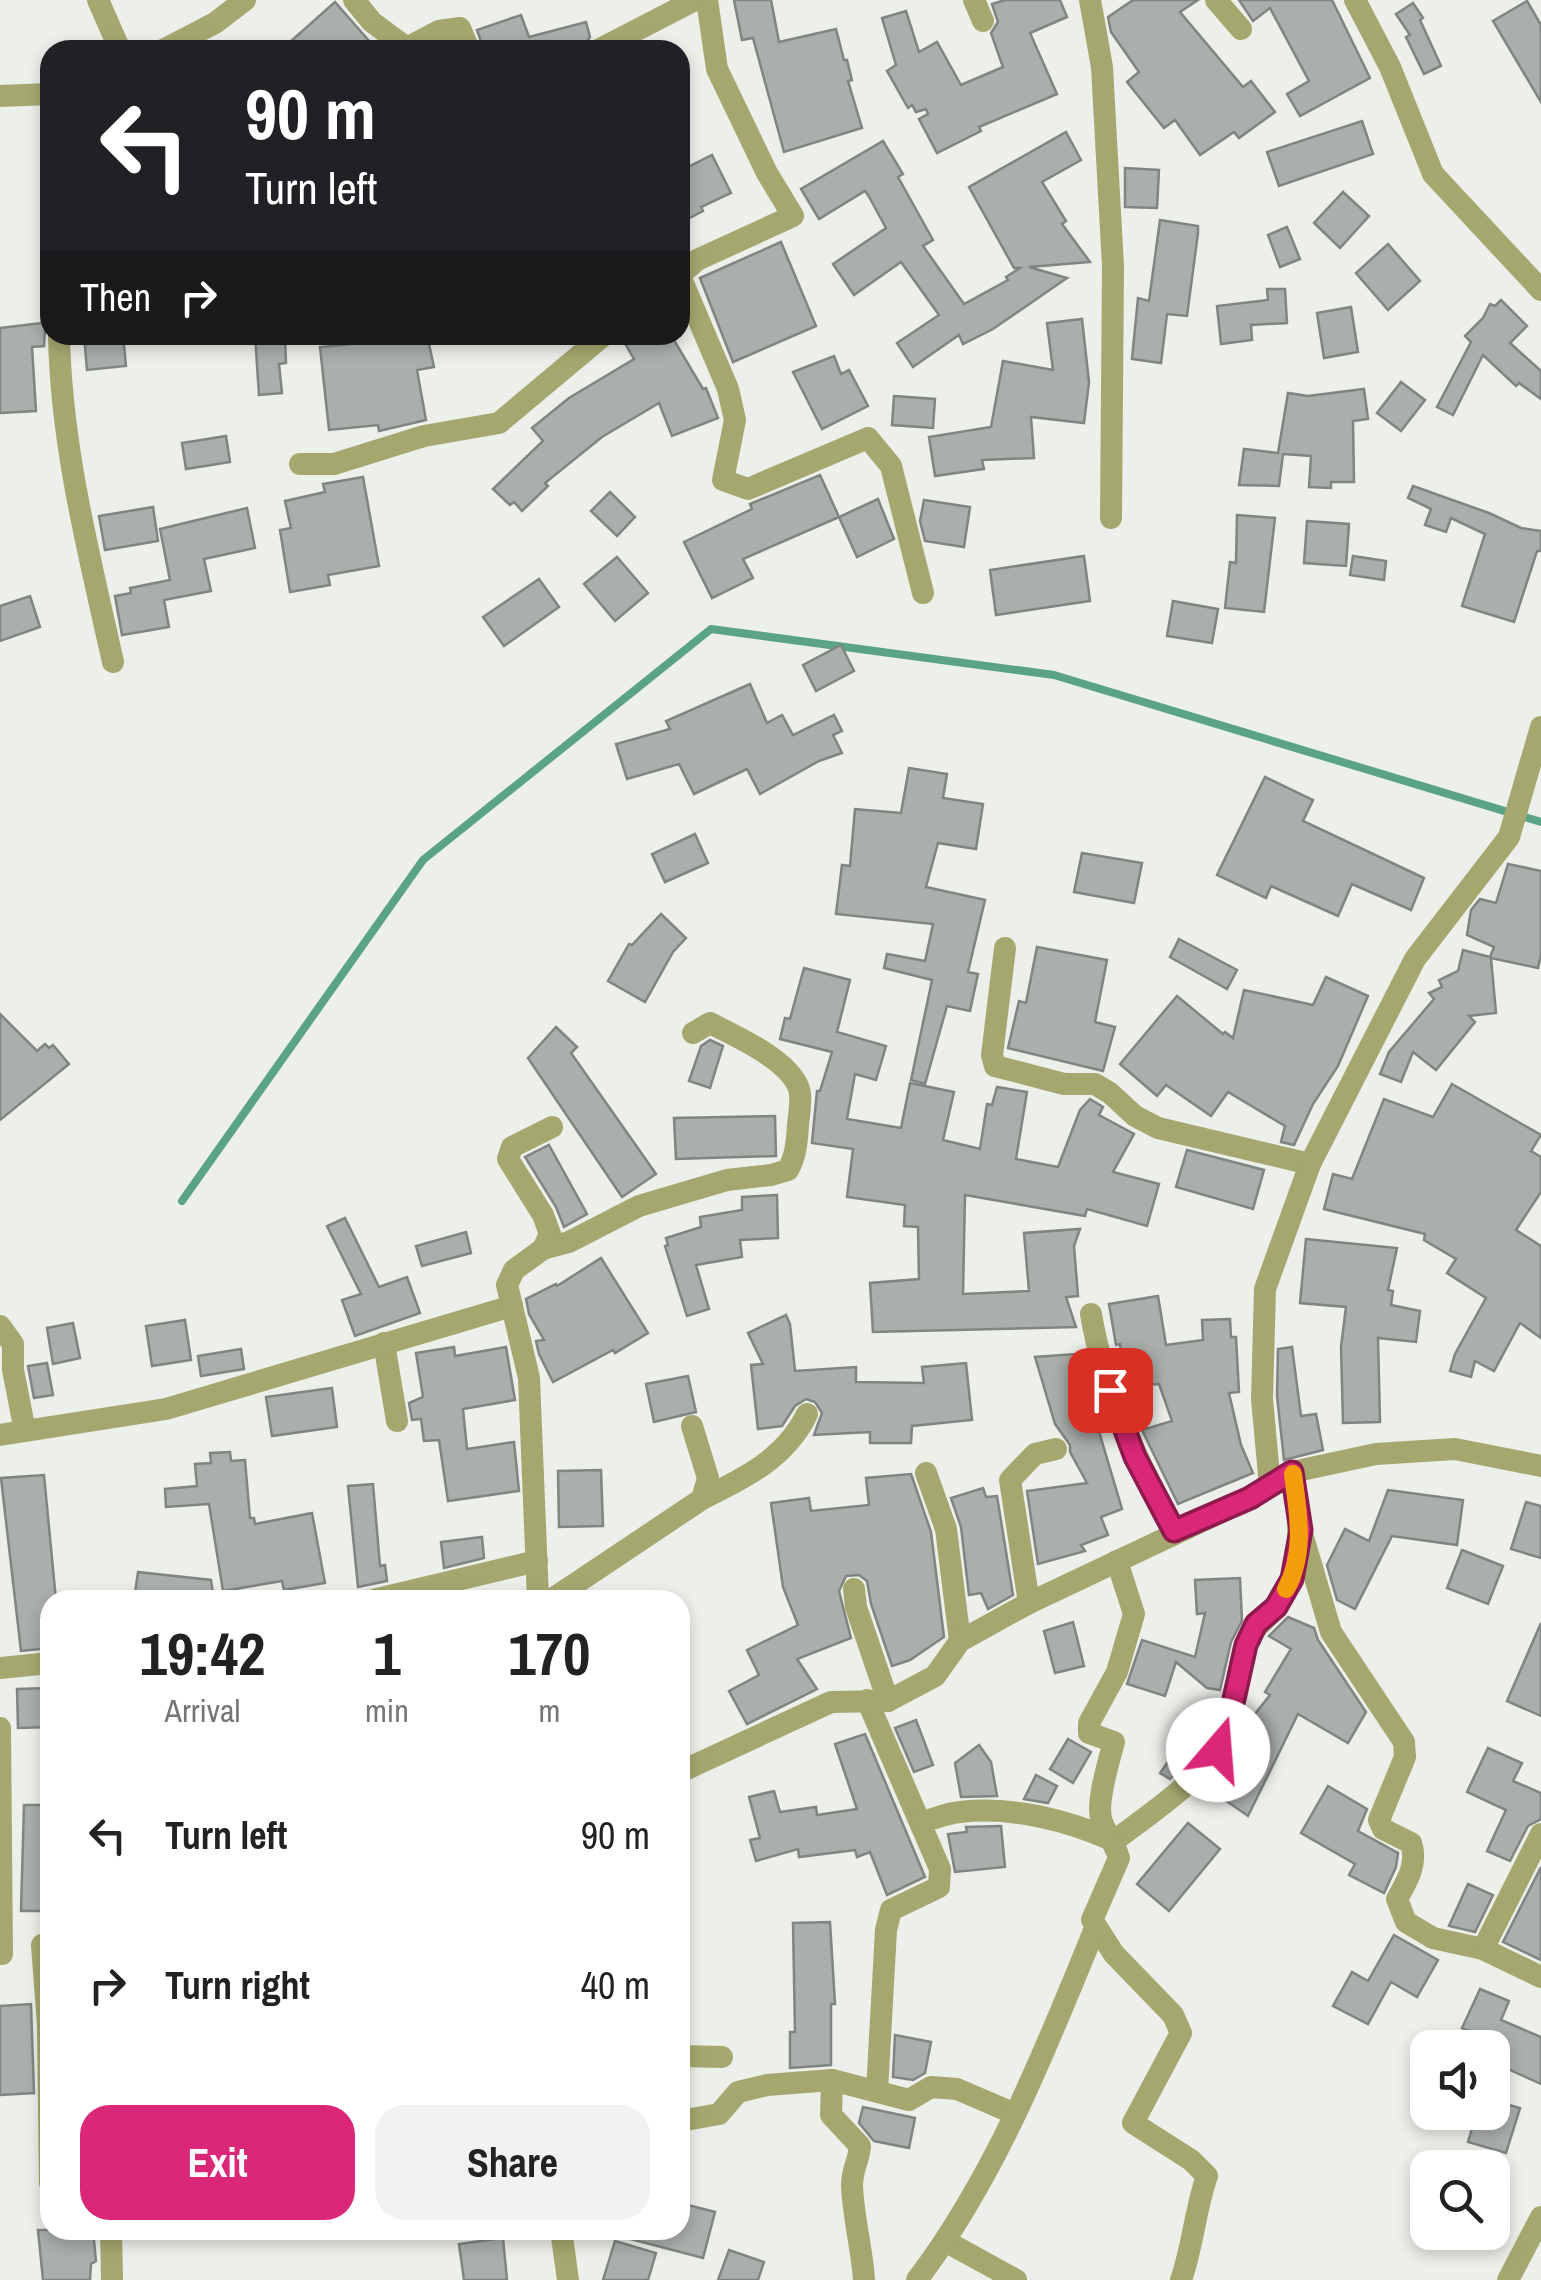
<!DOCTYPE html>
<style>
body{margin:0;font-family:"Archivo Narrow",sans-serif;background:#f2f2f2;color:#222;height:100vh;display:flex;flex-direction:column;font-size:38px;white-space:nowrap}
*{box-sizing:border-box;margin:0}
p{font-size:32px;color:#767676}
.icon{flex:none;width:55px;height:55px;fill:none;stroke:currentColor;stroke-width:2;stroke-linecap:round;stroke-linejoin:round}
.map{position:relative;flex:1;overflow:hidden}
.side{position:absolute;left:40px;top:1590px;width:650px;height:650px;display:flex;flex-direction:column;background:#fff;border-radius:30px;box-shadow:0 5px 15px #0003}
.side>*{flex:none}
.hud{position:absolute;left:40px;top:40px;width:650px;height:305px;border-radius:30px;box-shadow:0 5px 15px #0003;background:#202124;color:#fff;overflow:hidden}
.controls{position:absolute;left:1410px;top:2030px;display:grid;gap:20px}
.controls a{display:grid;place-items:center;width:100px;height:100px;border-radius:20px;background:#fff;box-shadow:0 5px 15px #0003;font-size:50px}
.pin{position:absolute;display:grid;place-items:center;width:85px;height:85px;color:#fff;margin:-42px;border-radius:20px;box-shadow:0 5px 15px #0006}
.me{position:absolute;width:110px;margin:-55px;rotate:18deg;stroke-linejoin:round;filter:drop-shadow(0 0 8px #0008)}
.turn{display:flex;align-items:center;gap:35px;height:210px;padding:0 40px;font-size:45px}
.turn .icon{width:130px;height:130px;stroke-width:2.5}
.turn b{display:block;font-size:70px;line-height:85px}
.then{display:flex;align-items:center;height:95px;padding:0 40px;background:#0003;gap:20px;font-size:38px}
.eta{display:flex;justify-content:space-evenly;align-items:center;height:170px;text-align:center}
.eta b{font-size:60px;font-weight:700;line-height:70px}
.primary-button{display:flex;gap:20px;margin-top:auto;padding:20px 40px}
.primary-button a{flex:1;height:115px;border-radius:30px;background:#db2777;color:#fff;font-size:40px;font-weight:700;line-height:115px;text-align:center}
.primary-button a+a{background:#f2f2f2;color:#222}
ul{padding:0;list-style:none}
li{display:flex;align-items:center;gap:30px;height:150px;padding:0 40px}
li div{flex:1}
li b{display:block;font-size:38px}
li em{font-style:normal}
.map>svg:first-child{display:block}
.lines{fill:none;stroke-linecap:round;stroke-linejoin:round}
.stream{stroke:#5aa387;stroke-width:8}
.building{fill:#abafab;stroke:#808581;stroke-width:2.5}
.street{stroke:#a5a86e;stroke-width:22}
.route-casing{stroke:#8e194d;stroke-width:25}
.route{stroke:#db2777;stroke-width:18}
.slow{stroke:#f59e0b;stroke-width:18}
</style>
<div class="map">
<svg width="1541" height="2280" viewBox="0 0 1541 2280">
<rect width="100%" height="100%" fill="#ecefea"/>
<g class="lines">
<path class="stream" d="M182,1201L423,860L711,629L1054,675L1541,822"/>
</g>
<g class="building">
<path d="M734,0H771L779,42L836,29L844,60H847L852,80L848,81L862,128L784,152L753,38L742,40Z"/>
<path d="M1005,0H1060L1067,17L1030,33L1057,94L979,127L981,131L937,153L919,119L928,114L926,109L916,112L912,105L908,108L887,71L896,65L882,18L906,11L919,52L937,42L961,85L1003,67L991,33L998,22L992,4Z"/>
<path d="M1133,0H1198L1180,12L1243,87L1251,81L1275,112L1239,138L1234,132L1200,155L1175,120L1164,128L1127,82L1139,72L1111,32L1108,17Z"/>
<path d="M1239,0H1332L1370,78L1300,116L1287,94L1309,81L1270,8L1253,21Z"/>
<path d="M1527,1L1541,25V102L1493,21Z"/>
<path d="M335,2L377,50H281Z"/>
<path d="M1413,3L1423,18L1420,20L1441,66L1424,74L1406,37L1410,35L1396,14Z"/>
<path d="M521,15L529,37L586,22L590,37L584,46L568,50H484L477,30Z"/>
<path d="M1362,121L1373,154L1279,186L1267,152Z"/>
<path d="M1066,132L1081,160L1042,182L1066,221L1062,224L1090,262L1029,267L1067,278L993,329L963,344L959,335L913,367L897,343L939,315L901,262L854,295L833,264L886,228L868,195L865,191L819,219L801,189L883,141L903,174L898,177L933,240L923,246L964,304L1008,280L1006,277L1020,268H1014L969,187Z"/>
<path d="M712,155L731,193L701,207L703,211L680,223V171Z"/>
<path d="M1125,168L1159,170L1157,208L1125,207Z"/>
<path d="M1343,192L1369,216L1340,248L1314,223Z"/>
<path d="M1160,220L1198,226V233L1187,316L1167,314L1161,363L1132,359L1138,298L1149,301Z"/>
<path d="M1287,227L1300,259L1280,267L1268,235Z"/>
<path d="M781,242L816,326L733,362L700,278Z"/>
<path d="M1388,244L1420,281L1388,310L1356,273Z"/>
<path d="M1267,289H1285L1287,323L1251,325L1252,340L1221,344L1217,306L1268,300Z"/>
<path d="M1501,300L1527,326L1510,343L1541,371V399L1519,383L1516,386L1483,355L1453,415L1437,407L1471,342L1465,336L1483,318L1490,304L1495,306Z"/>
<path d="M1351,307L1358,352L1324,358L1317,313Z"/>
<path d="M1082,319L1089,382L1084,423L1031,417L1034,458L982,460L984,469L935,476L929,437L991,427L1003,361L1053,370L1047,323Z"/>
<path d="M50,322L45,329L44,346L32,347L36,411L0,413V328Z"/>
<path d="M84,335H123L126,366L87,370Z"/>
<path d="M255,335H285L286,363L279,364L282,393L259,395Z"/>
<path d="M390,335H427L434,367L417,370L426,420L379,431L378,425L329,430L320,347L372,342L371,338Z"/>
<path d="M620,335H671L703,389L706,388L718,418L672,436L659,403L602,437L545,483L548,486L522,511L514,502L510,505L493,489L543,441L532,428L569,398L634,359Z"/>
<path d="M834,356L841,374L849,370L868,406L822,429L793,372Z"/>
<path d="M1401,382L1425,400L1401,431L1377,413Z"/>
<path d="M1364,389L1368,419L1353,421L1354,482H1331V488L1309,487L1311,456L1283,454L1279,486L1239,485L1244,449L1278,453L1288,393L1308,396Z"/>
<path d="M894,396L935,399L933,428L892,425Z"/>
<path d="M226,436L230,462L186,469L182,443Z"/>
<path d="M820,475L839,517L743,559L753,578L712,598L684,542L752,509L750,504Z"/>
<path d="M363,477L379,566L328,575L330,585L290,592L280,530L291,528L285,501L325,492L323,484Z"/>
<path d="M1413,486L1489,513L1521,528L1541,531V551H1537L1514,622L1462,606L1485,534L1451,518L1446,532L1425,525L1431,509L1408,498Z"/>
<path d="M610,492L635,517L617,536L591,511Z"/>
<path d="M878,499L894,539L857,557L839,517Z"/>
<path d="M924,500L970,507L964,547L925,541L920,521Z"/>
<path d="M153,507L158,541L105,550L99,516Z"/>
<path d="M247,508L255,548L204,559L211,591L164,600L169,627L122,635L115,596L131,593L130,588L170,580L160,529Z"/>
<path d="M1237,515L1275,518L1264,612L1225,608L1230,562L1236,563Z"/>
<path d="M1307,521L1349,524L1346,566L1304,563Z"/>
<path d="M1084,556L1090,601L996,615L990,570Z"/>
<path d="M1353,556L1386,561L1384,580L1350,575Z"/>
<path d="M617,557L648,593L615,621L584,584Z"/>
<path d="M539,579L559,607L504,646L483,617Z"/>
<path d="M30,596L40,627L0,641V606Z"/>
<path d="M1173,601L1218,609L1212,643L1167,636Z"/>
<path d="M841,645L854,671L816,691L803,665Z"/>
<path d="M750,684L767,723L782,715L793,735L834,715L842,731L833,735L842,753L819,761L760,794L747,769L694,794L679,764L627,779L616,744L670,729L666,721Z"/>
<path d="M909,768L947,774L943,798L983,804L976,849L938,843L926,887L985,900L968,972L978,974L970,1011L947,1006L925,1084L911,1080L932,980L884,968L887,954L925,961L933,924L836,914L842,865L850,866L855,809L901,813Z"/>
<path d="M1265,777L1313,800L1303,821L1424,878L1411,910L1352,884L1338,916L1271,886L1266,898L1217,875Z"/>
<path d="M695,834L708,863L665,882L652,854Z"/>
<path d="M1082,853L1142,863L1134,903L1074,892Z"/>
<path d="M1508,864L1541,871V955L1538,968L1491,958L1496,1013L1469,1016L1475,1022L1436,1070L1413,1052L1401,1082L1380,1074L1389,1052L1434,999L1429,993L1442,987L1439,980L1458,971L1463,950L1490,957L1494,947L1467,935L1471,910L1480,899L1496,903Z"/>
<path d="M661,914L686,938L673,952L645,1002L608,981L629,944L632,945Z"/>
<path d="M1179,939L1237,970L1227,989L1170,957Z"/>
<path d="M1037,947L1107,960L1095,1022L1115,1027L1103,1071L1008,1048L1019,1001L1026,1003Z"/>
<path d="M804,968L850,980L837,1032L886,1046L876,1080L855,1074L847,1119L901,1128L910,1083L954,1092L943,1140L980,1149L987,1104L992,1105L997,1087L1027,1092L1016,1159L1058,1167L1080,1110L1090,1099L1103,1107L1099,1115L1134,1134L1113,1172L1159,1184L1147,1226L1087,1209L1085,1216L965,1195L963,1294L1029,1291L1024,1233L1080,1229L1074,1246L1078,1296L1066,1297L1076,1327L873,1332L870,1283L919,1279L918,1227L904,1226L905,1205L847,1197L853,1149L812,1143L817,1091H820L832,1052L780,1039L785,1018L790,1019Z"/>
<path d="M1326,977L1368,996L1338,1066L1313,1104L1294,1145L1281,1142L1285,1126L1228,1092L1211,1116L1166,1085L1157,1096L1120,1064L1177,996L1223,1034L1225,1032L1233,1038L1244,990L1313,1005Z"/>
<path d="M0,1014L37,1051L45,1044L49,1048L53,1045L69,1064L0,1120Z"/>
<path d="M556,1027L577,1047L571,1053L656,1174L622,1197L528,1058Z"/>
<path d="M710,1040L723,1046L710,1088L689,1081L701,1046Z"/>
<path d="M1452,1084L1541,1135L1531,1151L1541,1157V1192L1516,1230L1541,1246V1338L1520,1323L1494,1371L1475,1361L1471,1377L1450,1371L1455,1354L1486,1298L1447,1273L1456,1259L1424,1240L1425,1234L1324,1209L1333,1174L1352,1179L1384,1099L1433,1117Z"/>
<path d="M775,1116L776,1156L676,1159L674,1118Z"/>
<path d="M549,1145L587,1214L564,1227L556,1207L525,1157Z"/>
<path d="M1187,1150L1264,1170L1253,1209L1176,1187Z"/>
<path d="M777,1195L778,1238L740,1240L742,1257L696,1265L709,1309L687,1316L665,1246L668,1245L666,1238L701,1227L700,1217L742,1210V1197Z"/>
<path d="M345,1218L379,1287L407,1277L420,1313L355,1336L342,1300L361,1294L327,1226Z"/>
<path d="M466,1232L471,1253L422,1266L416,1246Z"/>
<path d="M1306,1239L1397,1248L1388,1290L1393,1291L1391,1305L1420,1311L1416,1342L1378,1338L1380,1422L1343,1423L1341,1347L1346,1307L1300,1303Z"/>
<path d="M601,1258L648,1333L615,1353L613,1350L553,1382L539,1354L536,1341L544,1340L529,1314L526,1299L556,1284L557,1286Z"/>
<path d="M1158,1296L1166,1345L1203,1340L1202,1320L1230,1319L1231,1337H1236L1239,1392L1229,1393L1241,1445L1253,1473L1178,1504L1142,1430L1172,1421L1159,1384L1125,1386L1120,1344L1116,1345L1109,1304Z"/>
<path d="M786,1315L790,1324L795,1371L856,1367V1382L924,1383L922,1367L966,1363L972,1420L912,1426L911,1443H870V1432L814,1435L822,1413L815,1402L806,1399L795,1406L782,1426L758,1429L751,1365L763,1364L748,1333Z"/>
<path d="M185,1320L191,1360L152,1366L146,1326Z"/>
<path d="M73,1323L80,1358L53,1364L47,1328Z"/>
<path d="M454,1347L455,1356L506,1347L515,1400L463,1409L467,1449L514,1442L519,1491L448,1501L439,1440L424,1441L421,1419L412,1420L409,1403L423,1397L416,1353Z"/>
<path d="M1292,1347L1301,1416L1316,1414L1323,1450L1284,1460L1277,1396L1278,1349Z"/>
<path d="M241,1349L244,1369L201,1376L198,1356Z"/>
<path d="M1076,1354L1122,1509L1101,1517L1108,1535L1081,1545L1085,1551L1038,1564L1027,1491L1087,1483L1070,1452V1445L1055,1424L1035,1357Z"/>
<path d="M47,1363L53,1395L34,1398L28,1366Z"/>
<path d="M688,1376L696,1412L654,1422L646,1384Z"/>
<path d="M332,1388L337,1427L272,1436L266,1397Z"/>
<path d="M230,1452L231,1461L245,1460L250,1518H254L255,1524L312,1513L325,1583L284,1590L282,1581L223,1591L209,1504L166,1507L165,1489L197,1486L195,1464L211,1463L210,1453Z"/>
<path d="M601,1470L603,1526L559,1527L558,1471Z"/>
<path d="M911,1474L931,1532L944,1637L910,1660L892,1666L871,1604L867,1581L859,1575L846,1576L839,1591L851,1638L797,1659L817,1689L747,1724L729,1691L759,1675L747,1650L798,1625L783,1587L771,1503L809,1498L811,1511L869,1505L866,1478Z"/>
<path d="M44,1475L56,1600H50V1648L21,1651L1,1478Z"/>
<path d="M373,1484L380,1566L385,1565L387,1581L358,1587L348,1486Z"/>
<path d="M983,1488L986,1497L997,1496L1013,1595L988,1609L981,1593L969,1595L961,1527L951,1498Z"/>
<path d="M1388,1490L1463,1500L1457,1545L1392,1536L1355,1609L1337,1600L1327,1565L1345,1529L1369,1541Z"/>
<path d="M1526,1502L1541,1506V1558L1511,1549Z"/>
<path d="M482,1537L484,1558L444,1568L441,1542Z"/>
<path d="M1462,1550L1503,1566L1488,1604L1447,1588Z"/>
<path d="M138,1572L211,1580L214,1600H134Z"/>
<path d="M1240,1578L1242,1621L1231,1642L1220,1690L1207,1688L1176,1662L1165,1696L1127,1684L1142,1640L1195,1657L1205,1613L1197,1614L1195,1580Z"/>
<path d="M1288,1617L1314,1628L1318,1640L1366,1712L1348,1743L1298,1714L1248,1816L1206,1787L1230,1759L1243,1729L1270,1695L1265,1692L1291,1649L1269,1636Z"/>
<path d="M1073,1622L1084,1666L1055,1673L1044,1631Z"/>
<path d="M1541,1623V1716L1507,1701Z"/>
<path d="M50,1688V1727L18,1728L17,1689Z"/>
<path d="M916,1720L933,1765L914,1772L895,1728Z"/>
<path d="M865,1734L925,1877L887,1895L870,1852L857,1857L855,1850L799,1857L798,1849L756,1861L750,1840L760,1838L749,1797L774,1791L780,1812L816,1807L817,1815L857,1809L835,1744Z"/>
<path d="M1068,1739L1091,1752L1073,1783L1050,1769Z"/>
<path d="M1184,1739L1202,1746L1170,1779L1160,1773Z"/>
<path d="M979,1745L991,1762L997,1796L961,1797L955,1763Z"/>
<path d="M1488,1748L1522,1763L1513,1781L1541,1793V1819L1528,1826L1510,1861L1487,1851L1506,1810L1467,1792Z"/>
<path d="M1036,1775L1057,1786L1048,1803L1024,1799Z"/>
<path d="M1328,1786L1367,1809L1358,1831L1398,1853L1396,1867L1384,1893L1349,1875L1355,1864L1301,1833Z"/>
<path d="M24,1805H50V1911H21Z"/>
<path d="M1188,1823L1220,1849L1169,1911L1137,1884Z"/>
<path d="M1001,1826L1005,1867L955,1872L948,1834L967,1832L966,1827Z"/>
<path d="M1541,1867V1960L1503,1942Z"/>
<path d="M1468,1884L1493,1895L1475,1932L1449,1926Z"/>
<path d="M830,1922L835,2004H831V2065L790,2068V2032H795L793,1923Z"/>
<path d="M1394,1935L1438,1960L1417,1997L1391,1982L1368,2024L1333,2006L1352,1972L1368,1981Z"/>
<path d="M1480,1989L1509,2001L1501,2020L1541,2037V2084L1501,2066L1509,2049L1462,2028Z"/>
<path d="M31,2004L34,2093L0,2095V2006Z"/>
<path d="M895,2035L931,2042L925,2073L913,2080L893,2077Z"/>
<path d="M1492,2100L1520,2108L1506,2153L1468,2142L1477,2112H1492Z"/>
<path d="M863,2107L915,2118L909,2148L874,2141L859,2123Z"/>
<path d="M680,2203L715,2212L703,2258L619,2236V2230H680Z"/>
<path d="M38,2230H93L96,2261L91,2264L90,2280H43Z"/>
<path d="M503,2238L507,2280H464L459,2244Z"/>
<path d="M615,2241L656,2253L648,2280H603Z"/>
<path d="M729,2250L764,2262L758,2280H718Z"/>
</g>
<g class="lines">
<g class="street">
<path d="M98,0L120,50"/>
<path d="M354,0L372,22L407,48L439,31L460,28L469,50"/>
<path d="M974,0L983,21"/>
<path d="M1090,0L1102,67L1113,266L1111,518"/>
<path d="M1216,0L1241,29"/>
<path d="M1355,0L1390,67L1433,174L1541,290"/>
<path d="M163,50L215,23L245,0"/>
<path d="M598,50L695,0"/>
<path d="M0,96L50,94"/>
<path d="M680,275L697,260L793,216L767,173L717,69L707,0"/>
<path d="M680,276L728,389L735,420L723,480L748,489L868,438L891,466L923,593"/>
<path d="M59,335C61,446 89,554 113,662"/>
<path d="M300,464H334L424,436L499,423L604,335"/>
<path d="M1005,948L992,1055L995,1066L1064,1084H1095L1110,1093L1135,1116L1158,1128L1310,1164"/>
<path d="M543,1249L569,1242L639,1206L727,1180L771,1175L788,1170C796,1156 797,1141 798,1125C799,1115 801,1103 800,1093C795,1062 735,1036 710,1023L693,1033"/>
<path d="M1091,1314C1104,1392 1138,1462 1175,1531"/>
<path d="M0,1326L13,1344V1370L25,1431"/>
<path d="M384,1343L397,1421"/>
<path d="M0,1435L166,1409L512,1306"/>
<path d="M926,1473L946,1529L960,1641"/>
<path d="M1270,1486L1262,1399L1265,1289L1310,1164L1415,959L1509,837L1541,727"/>
<path d="M702,1499C745,1478 786,1458 807,1414"/>
<path d="M1301,1530L1331,1632L1404,1742L1405,1757L1379,1820L1383,1829L1411,1843C1418,1864 1407,1881 1397,1899L1406,1922L1433,1938L1483,1949L1541,1977"/>
<path d="M854,1589L856,1607L888,1701"/>
<path d="M373,1600L537,1561"/>
<path d="M538,1600L529,1378L507,1285L514,1270L543,1249L550,1234L543,1215L508,1159L512,1147L552,1127"/>
<path d="M551,1600L702,1499L708,1478L692,1426"/>
<path d="M1029,1603L1010,1480L1035,1454L1056,1449"/>
<path d="M0,1668L50,1663"/>
<path d="M867,1700L940,1869L939,1887L891,1910L886,1930L877,2091"/>
<path d="M0,1728L2,1954"/>
<path d="M680,1772L831,1702L888,1701L935,1676L960,1641L1029,1603L1251,1498L1292,1472L1376,1454L1455,1449L1541,1466"/>
<path d="M922,1822C934,1819 947,1813 960,1812C1011,1806 1068,1820 1114,1841"/>
<path d="M1114,1841C1143,1819 1200,1780 1218,1750C1236,1720 1234,1679 1245,1646C1252,1627 1267,1620 1278,1605C1306,1564 1299,1517 1292,1472"/>
<path d="M1096,1926L1114,1954L1173,2015L1181,2033L1133,2123L1191,2160L1207,2176C1195,2210 1193,2246 1181,2280"/>
<path d="M42,1945L48,2025L50,2183"/>
<path d="M1483,1949L1541,1834"/>
<path d="M680,2056L722,2057"/>
<path d="M832,2080L831,2115L860,2146C859,2160 852,2170 852,2185C853,2217 862,2248 864,2280"/>
<path d="M680,2121L719,2114L738,2092L767,2085L832,2080L909,2100L931,2087L957,2089L1015,2114"/>
<path d="M111,2230L112,2280"/>
<path d="M561,2230L568,2280"/>
<path d="M945,2241L1016,2280"/>
<path d="M917,2280C997,2174 1046,2048 1096,1926L1092,1920L1119,1858C1115,1844 1107,1835 1102,1822C1095,1804 1109,1761 1114,1742L1089,1733V1723L1117,1672L1134,1614L1117,1561"/>
<path d="M1508,2280L1541,2217"/>
</g>
</g>
<g class="lines">
<defs>
<path id="route" d="M1110,1390L1135,1457L1174,1531L1250,1498L1292,1472L1301,1530L1292,1579L1276,1607L1256,1624L1246,1645L1234,1699L1218,1750"/>
</defs>
<use href="#route" class="route-casing"/>
<use href="#route" class="route"/>
<path class="slow" d="M1286,1589C1306,1553 1298,1512 1293,1474"/>
</g>
</svg>
<div class="controls">
<a><svg class="icon" aria-label="sound" viewBox="0 0 24 24"><path d="M4 9h4l5-4v14l-5-4H4zM17 9q2 3 0 6"/></svg></a>
<a><svg class="icon" aria-label="search" viewBox="0 0 24 24"><circle cx="10" cy="10" r="6"/><path d="M15 15l6 6"/></svg></a>
</div>
<div class="pin" style="left:1110px;top:1390px;background:#d93025"><svg class="icon" aria-label="arrive" viewBox="0 0 24 24"><path d="M6 21V4h12l-3 4 3 4H6"/></svg></div>
<svg class="me" style="left:1218px;top:1750px" viewBox="-20 -20 40 40"><circle r="19" fill="#fff"/><path d="M0-13L10 11 0 6-10 11z" fill="#db2777"/></svg>
<div class="hud">
<div class="turn"><svg class="icon" aria-label="left" viewBox="0 0 24 24"><path d="M17 20v-9H6M10 6l-5 5 5 5"/></svg><div><b>90 m</b>Turn left</div></div>
<div class="then">Then<svg class="icon" aria-label="right" viewBox="0 0 24 24"><path d="M7 20v-9h11M14 6l5 5-5 5"/></svg></div>
</div>
<section class="side">
<div class="eta">
<div><b>19:42</b><p>Arrival</p></div>
<div><b>1</b><p>min</p></div>
<div><b>170</b><p>m</p></div>
</div>
<ul>
<li><svg class="icon" aria-label="left" viewBox="0 0 24 24"><path d="M17 20v-9H6M10 6l-5 5 5 5"/></svg><div><b>Turn left</b></div><em>90 m</em></li>
<li><svg class="icon" aria-label="right" viewBox="0 0 24 24"><path d="M7 20v-9h11M14 6l5 5-5 5"/></svg><div><b>Turn right</b></div><em>40 m</em></li>
</ul>
<div class="primary-button"><a>Exit</a><a>Share</a></div>
</section>
</div>
